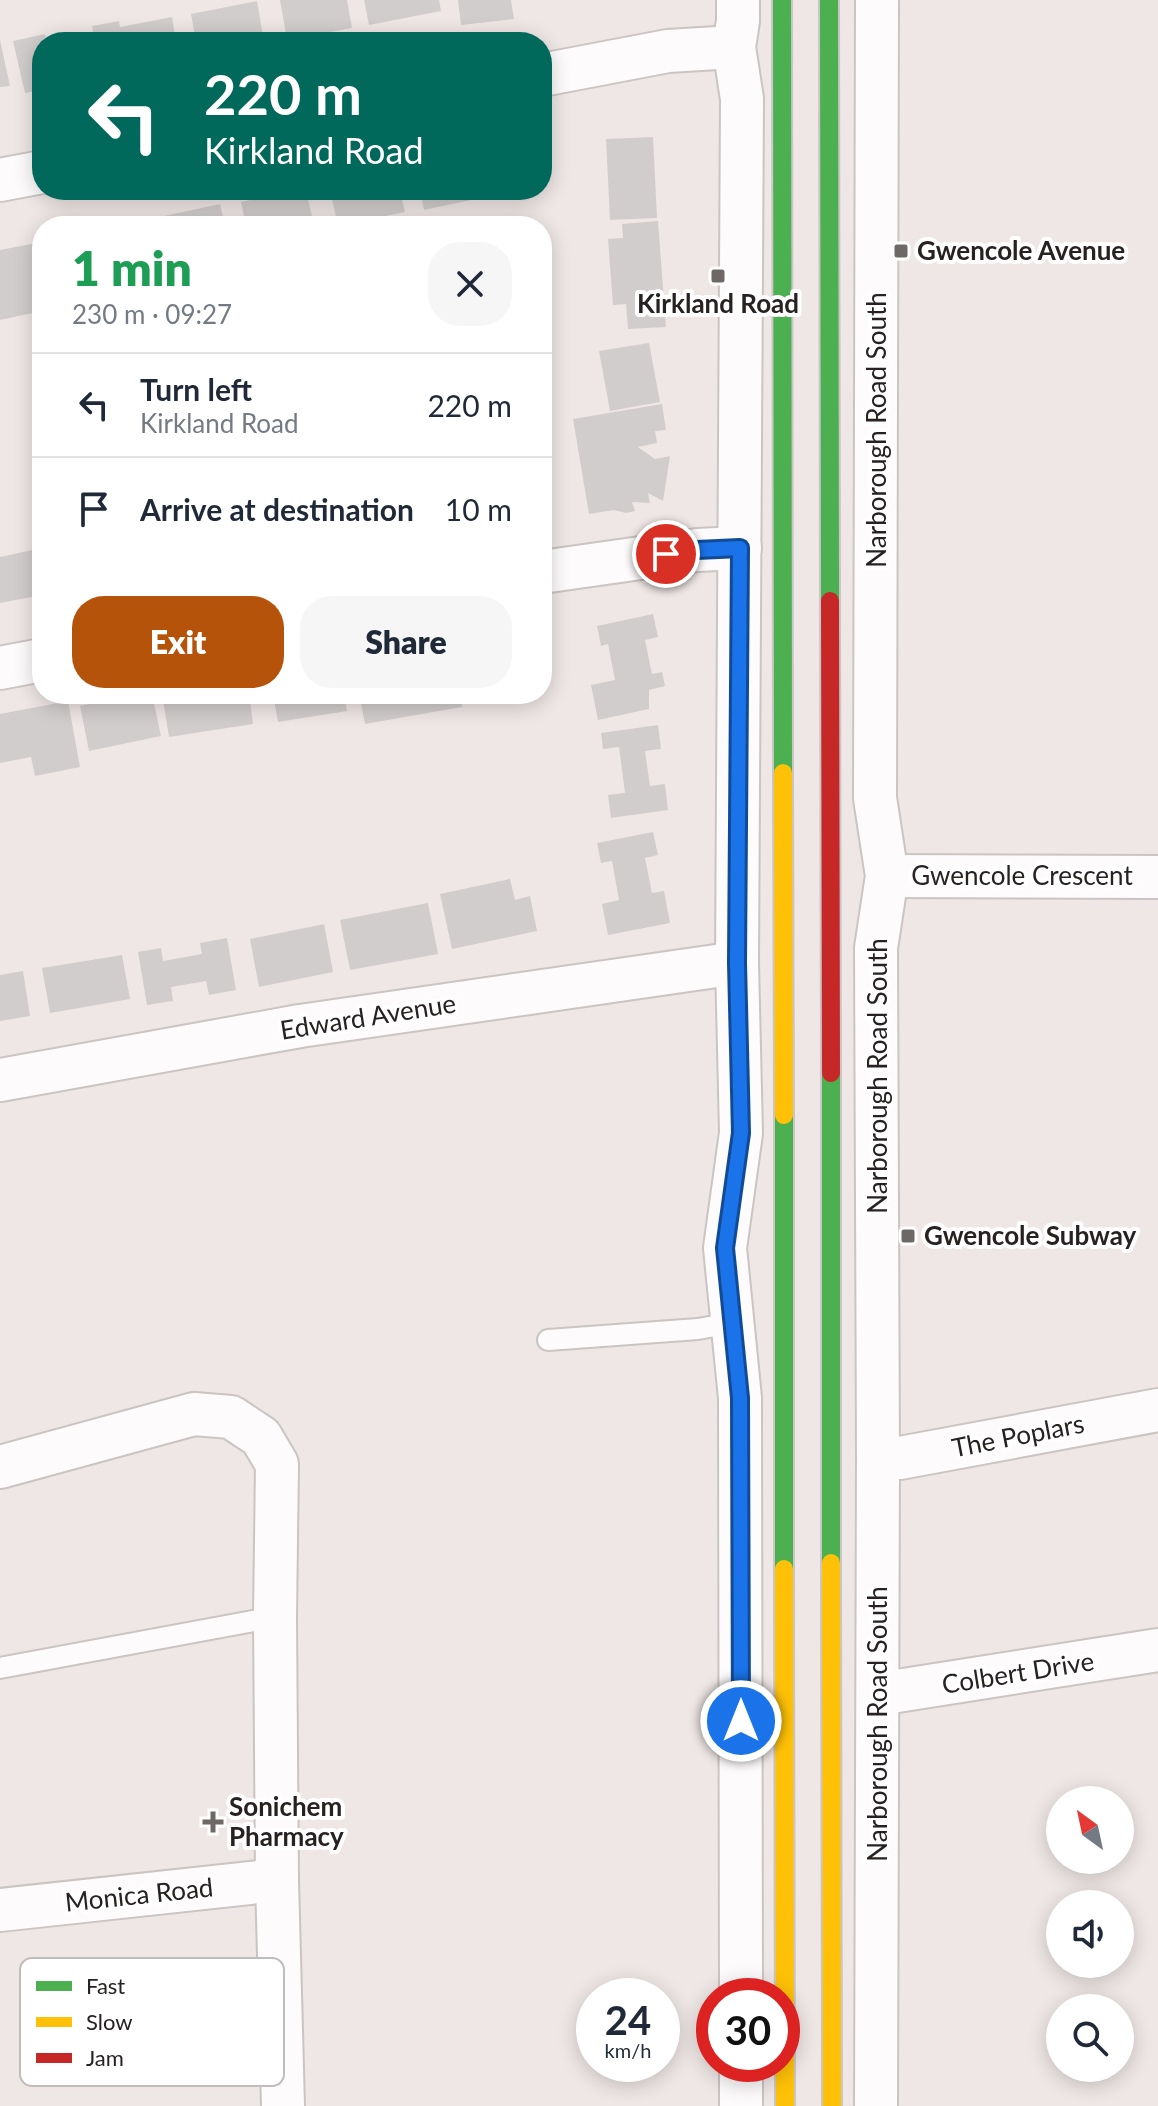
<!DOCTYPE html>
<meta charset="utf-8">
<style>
body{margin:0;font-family:Lato,sans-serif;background:#f6f6f7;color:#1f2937;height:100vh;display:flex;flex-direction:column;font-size:30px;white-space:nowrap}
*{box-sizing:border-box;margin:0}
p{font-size:26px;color:#747a83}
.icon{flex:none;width:44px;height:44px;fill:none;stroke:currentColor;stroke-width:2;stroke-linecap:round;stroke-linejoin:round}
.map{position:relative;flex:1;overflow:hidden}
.sheet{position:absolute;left:32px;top:216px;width:520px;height:488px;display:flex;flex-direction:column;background:#fff;border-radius:32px;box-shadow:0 4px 20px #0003}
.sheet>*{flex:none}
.hud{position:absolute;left:32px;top:32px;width:520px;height:168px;border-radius:32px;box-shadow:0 4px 20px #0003;background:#00695c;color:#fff;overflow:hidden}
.needle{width:52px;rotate:327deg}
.fabs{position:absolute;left:1046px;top:1786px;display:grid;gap:16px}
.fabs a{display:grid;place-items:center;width:88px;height:88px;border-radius:50%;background:#fff;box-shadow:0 4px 20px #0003;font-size:40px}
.speed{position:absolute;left:576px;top:1978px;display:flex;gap:16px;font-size:40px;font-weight:700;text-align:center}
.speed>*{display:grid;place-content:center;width:104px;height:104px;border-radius:50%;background:#fff;box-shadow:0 4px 20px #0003;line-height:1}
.speed small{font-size:20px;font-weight:400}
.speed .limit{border:12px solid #d22;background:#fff;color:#111}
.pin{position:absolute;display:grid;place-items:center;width:68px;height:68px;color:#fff;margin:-34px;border:4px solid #fff;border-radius:50%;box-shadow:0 2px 8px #0007}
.me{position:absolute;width:88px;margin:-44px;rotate:0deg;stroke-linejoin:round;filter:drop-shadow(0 0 6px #0008)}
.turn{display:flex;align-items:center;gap:28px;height:168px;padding:0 40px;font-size:36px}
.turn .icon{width:104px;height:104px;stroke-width:2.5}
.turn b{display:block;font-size:56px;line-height:68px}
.round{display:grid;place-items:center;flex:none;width:84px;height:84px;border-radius:32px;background:#f6f6f7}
.head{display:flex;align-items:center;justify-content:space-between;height:136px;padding:0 40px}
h1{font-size:48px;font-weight:800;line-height:60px;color:#1e9e55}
.action{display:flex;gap:16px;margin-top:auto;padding:16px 40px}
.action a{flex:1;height:92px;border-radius:32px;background:#b45309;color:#fff;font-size:32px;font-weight:800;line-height:92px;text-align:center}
.action a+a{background:#f6f6f7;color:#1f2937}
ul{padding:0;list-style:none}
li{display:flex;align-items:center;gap:24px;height:104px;padding:0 40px;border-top:2px solid #e0e1e3}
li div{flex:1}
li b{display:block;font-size:30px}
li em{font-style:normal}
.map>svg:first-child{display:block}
.building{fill:#d2cdcd}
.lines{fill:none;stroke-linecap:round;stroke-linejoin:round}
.lane-casing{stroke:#cac4c3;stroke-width:24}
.street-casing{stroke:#cac4c3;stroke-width:46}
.fast-casing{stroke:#cac6c6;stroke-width:22}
.slow-casing{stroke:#cac6c6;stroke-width:22}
.jam-casing{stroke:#cac6c6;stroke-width:22}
.lane{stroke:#fdfbfb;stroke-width:20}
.street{stroke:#fdfbfb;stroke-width:42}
.fast{stroke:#4caf50;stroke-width:18}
.slow{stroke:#ffc107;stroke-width:18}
.jam{stroke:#c62828;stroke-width:18}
.route-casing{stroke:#114b97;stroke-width:20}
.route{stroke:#1a73e8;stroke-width:14}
.poi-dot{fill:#6d6766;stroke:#fff;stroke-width:3}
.labels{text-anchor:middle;stroke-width:8;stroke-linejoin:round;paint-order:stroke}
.poi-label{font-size:26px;font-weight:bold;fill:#272221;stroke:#fff;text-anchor:start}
.street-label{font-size:26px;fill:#272221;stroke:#fff}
.key{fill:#fff;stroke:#bebdbc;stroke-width:2}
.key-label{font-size:22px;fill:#272221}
</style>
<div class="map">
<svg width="1158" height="2106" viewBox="0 0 1158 2106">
<rect width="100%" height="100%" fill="#efe7e6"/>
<g class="building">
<path d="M280,0H347L352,28L287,40Z"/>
<path d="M364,0H439L441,11L369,25Z"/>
<path d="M458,0H511L514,19L461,25Z"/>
<path d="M257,1L264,42H196L191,14Z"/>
<path d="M172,17L176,42H95L92,26L119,21L120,27Z"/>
<path d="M45,34L46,42H42V90L25,93L13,41Z"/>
<path d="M0,40L10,86L0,87Z"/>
<path d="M653,137L657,218L610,220L606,139Z"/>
<path d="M295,190H306L314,226H246L241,202Z"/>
<path d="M330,190H400L405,212L338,226Z"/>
<path d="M420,190H488L490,196L424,210Z"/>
<path d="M220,204L225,226H156L155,218Z"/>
<path d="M658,221L666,327L628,329L626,304L613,305L608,239L623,238L622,224Z"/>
<path d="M42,242V288L39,289L42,311L0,320V250Z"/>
<path d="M649,343L660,402L610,411L599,351Z"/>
<path d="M662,404L666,430L655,431L657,443L638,447L655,459L670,456L663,501L648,493L650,503L632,502L635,511L626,513L614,510L589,514L573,419Z"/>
<path d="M42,548V595L0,603V557Z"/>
<path d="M653,614L658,637L645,640L652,674L662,672L665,686L649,690V709L598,720L591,685L615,680L608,644L601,646L597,626Z"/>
<path d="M137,694H152L161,736L89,751L80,706Z"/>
<path d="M162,694H249L253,724L169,737Z"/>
<path d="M273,694H344L347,711L278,722Z"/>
<path d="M359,694H460L462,707L365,724Z"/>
<path d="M466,694H495V695L468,701Z"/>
<path d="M68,701L80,767L35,776L31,757L0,763V714Z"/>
<path d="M658,725L661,749L645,751L650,786L665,784L668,810L611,818L608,795L625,793L619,747L603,749L601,733Z"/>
<path d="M653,832L658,855L645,858L652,893L664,891L670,923L608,935L602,904L619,900L612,861L601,863L597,843Z"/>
<path d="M510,879L515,900L530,896L537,931L452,949L440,894Z"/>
<path d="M428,903L438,954L350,970L340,920Z"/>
<path d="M324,924L333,972L259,987L250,939Z"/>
<path d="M227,938L236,990L209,995L206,981L171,987L173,1001L147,1005L138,952L161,948L163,961L202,954L200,943Z"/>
<path d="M122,955L130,999L50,1013L42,968Z"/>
<path d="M23,971L30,1016L0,1021V975Z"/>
</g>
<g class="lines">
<defs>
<g id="lane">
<path d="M548,1340L698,1329L731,1323"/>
<path d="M0,1668L275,1617"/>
</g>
<g id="street">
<path d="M738,0V21L734,47L742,99L737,963L741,1133L725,1248L740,1398L741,1996"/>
<path d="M542,75L668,51L734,47"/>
<path d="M0,180L42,172"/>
<path d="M542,572L697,550L740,548"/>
<path d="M0,668L42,660"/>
<path d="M887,876L1158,877"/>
<path d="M0,1080L300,1026L737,963"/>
<path d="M878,1458H900L1158,1410"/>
<path d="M0,1467L194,1414L231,1417L261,1437L277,1464L275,1617L277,1880L283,2106"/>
<path d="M878,1694L1158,1650"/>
<path d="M0,1910L277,1880"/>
<path d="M741,2106V2064"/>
<path d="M876,2106L878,1458L876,948L887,876L875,798L877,0"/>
</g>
<g id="fast">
<path d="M782,0L783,773"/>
<path d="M829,0L830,601"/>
<path d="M831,1073V1563"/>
<path d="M784,1115V1569"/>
</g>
<g id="slow">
<path d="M783,773L784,1115"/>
<path d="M831,1563L832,2106"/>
<path d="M784,1569L785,2106"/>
</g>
<path id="jam" d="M830,601L831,1073"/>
</defs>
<use href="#lane" class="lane-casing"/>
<use href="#street" class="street-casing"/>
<use href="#fast" class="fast-casing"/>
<use href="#slow" class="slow-casing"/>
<use href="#jam" class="jam-casing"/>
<use href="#lane" class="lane"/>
<use href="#street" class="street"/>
<use href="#fast" class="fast"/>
<use href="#slow" class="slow"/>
<use href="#jam" class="jam"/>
</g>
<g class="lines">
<defs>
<path id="route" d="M666,554L697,550L740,548L737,963L741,1133L725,1248L740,1398L741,1721"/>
</defs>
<use href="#route" class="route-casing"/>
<use href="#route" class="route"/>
</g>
<g class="poi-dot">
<rect x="893" y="243" width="16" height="16" rx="4"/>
<rect x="710" y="268" width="16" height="16" rx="4"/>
<rect x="900" y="1228" width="16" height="16" rx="4"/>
<path d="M209 1810h8v8h8v8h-8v8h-8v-8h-8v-8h8z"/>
</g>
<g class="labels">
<g class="poi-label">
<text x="917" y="260">Gwencole Avenue</text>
<text x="718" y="313" text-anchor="middle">Kirkland Road</text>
<text x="924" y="1245">Gwencole Subway</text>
<text x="229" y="1816">Sonichem<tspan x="229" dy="30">Pharmacy</tspan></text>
</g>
<g class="street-label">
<text transform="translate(877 430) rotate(-90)" y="9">Narborough Road South</text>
<text x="1022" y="885">Gwencole Crescent</text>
<text transform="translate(368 1017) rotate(-9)" y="9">Edward Avenue</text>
<text transform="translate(878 1076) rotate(-90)" y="9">Narborough Road South</text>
<text transform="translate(1018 1436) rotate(-11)" y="9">The Poplars</text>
<text transform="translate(1018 1673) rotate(-9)" y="9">Colbert Drive</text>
<text transform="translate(878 1724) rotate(-90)" y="9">Narborough Road South</text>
<text transform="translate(139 1895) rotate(-6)" y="9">Monica Road</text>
</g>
</g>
<rect x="20" y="1958" width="264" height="128" rx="12" class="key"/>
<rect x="36" y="1981" width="36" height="10" fill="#4caf50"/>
<rect x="36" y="2017" width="36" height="10" fill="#ffc107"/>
<rect x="36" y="2053" width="36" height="10" fill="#c62828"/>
<g class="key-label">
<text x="86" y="1994">Fast</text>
<text x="86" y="2030">Slow</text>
<text x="86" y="2066">Jam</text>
</g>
</svg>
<div class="fabs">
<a><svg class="needle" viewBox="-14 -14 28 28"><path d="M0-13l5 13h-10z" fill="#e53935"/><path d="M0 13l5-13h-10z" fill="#747a83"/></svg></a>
<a><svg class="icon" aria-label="sound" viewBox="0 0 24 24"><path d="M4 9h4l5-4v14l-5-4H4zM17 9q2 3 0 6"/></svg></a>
<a><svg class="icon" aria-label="search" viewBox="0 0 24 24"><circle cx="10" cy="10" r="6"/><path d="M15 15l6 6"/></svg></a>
</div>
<div class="speed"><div>24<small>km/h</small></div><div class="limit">30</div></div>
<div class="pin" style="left:666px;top:554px;background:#d93025"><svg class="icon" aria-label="arrive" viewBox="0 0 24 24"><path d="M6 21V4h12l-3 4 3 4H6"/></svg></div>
<svg class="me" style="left:741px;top:1721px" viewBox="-20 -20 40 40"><circle r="17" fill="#1a73e8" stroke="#fff" stroke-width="3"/><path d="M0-11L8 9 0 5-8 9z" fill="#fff"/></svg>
<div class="hud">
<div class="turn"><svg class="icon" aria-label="left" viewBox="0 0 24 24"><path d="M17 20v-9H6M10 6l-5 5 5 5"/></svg><div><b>220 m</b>Kirkland Road</div></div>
</div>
<section class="sheet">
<div class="head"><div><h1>1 min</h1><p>230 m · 09:27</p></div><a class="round"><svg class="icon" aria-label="close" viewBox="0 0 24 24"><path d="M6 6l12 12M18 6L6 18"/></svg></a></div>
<ul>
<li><svg class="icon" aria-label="left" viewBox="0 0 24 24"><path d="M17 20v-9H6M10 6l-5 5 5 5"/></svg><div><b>Turn left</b><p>Kirkland Road</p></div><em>220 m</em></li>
<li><svg class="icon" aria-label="arrive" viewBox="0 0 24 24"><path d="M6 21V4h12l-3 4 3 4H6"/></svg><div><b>Arrive at destination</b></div><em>10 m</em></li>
</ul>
<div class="action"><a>Exit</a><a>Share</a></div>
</section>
</div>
